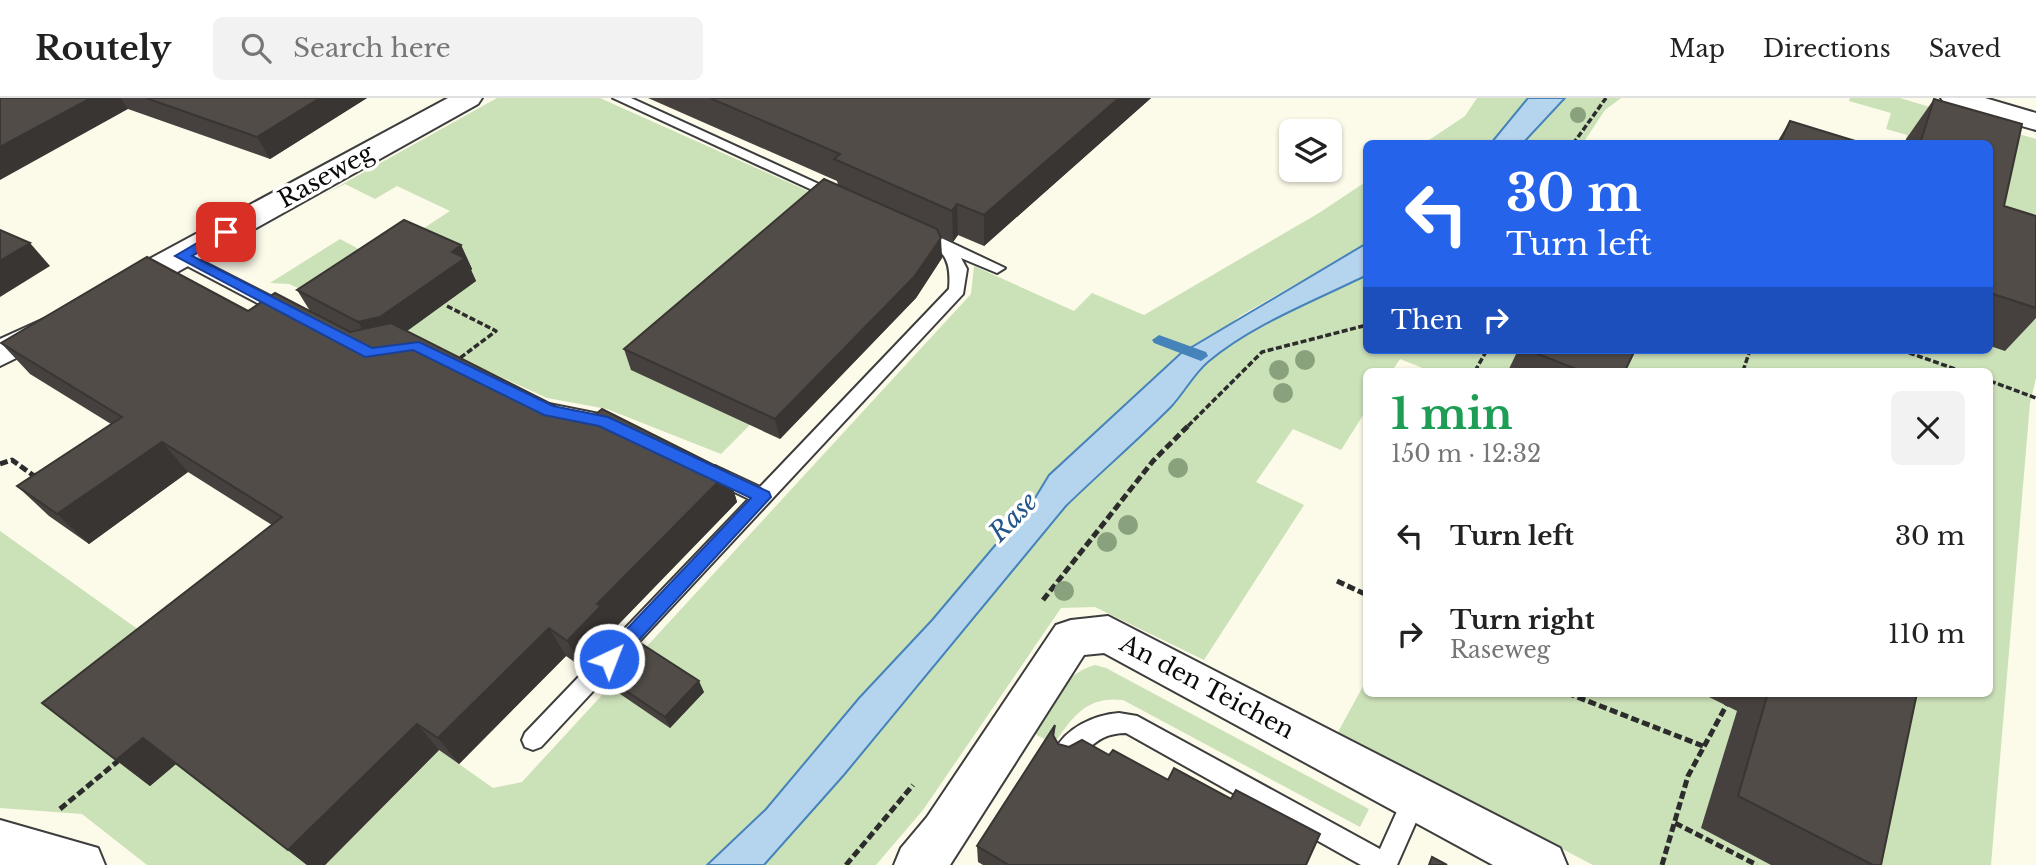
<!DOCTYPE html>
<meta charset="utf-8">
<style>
body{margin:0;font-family:"Libre Baskerville",serif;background:#f2f2f2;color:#222;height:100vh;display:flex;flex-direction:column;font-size:26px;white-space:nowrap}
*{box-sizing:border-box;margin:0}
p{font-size:23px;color:#767676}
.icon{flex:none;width:38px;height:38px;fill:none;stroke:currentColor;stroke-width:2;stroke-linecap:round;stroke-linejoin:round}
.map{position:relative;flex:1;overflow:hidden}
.sheet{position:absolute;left:1363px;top:270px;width:630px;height:329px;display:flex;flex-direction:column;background:#fff;border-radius:10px;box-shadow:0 2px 5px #0004}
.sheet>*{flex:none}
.guide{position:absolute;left:1363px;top:42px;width:630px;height:214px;border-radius:10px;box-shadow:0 2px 5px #0004;background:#2563eb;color:#fff;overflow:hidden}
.tools{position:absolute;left:1279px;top:21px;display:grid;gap:14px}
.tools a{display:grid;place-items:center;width:63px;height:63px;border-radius:10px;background:#fff;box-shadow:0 2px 5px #0004;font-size:35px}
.pin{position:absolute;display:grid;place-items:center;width:60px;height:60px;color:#fff;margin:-30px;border-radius:14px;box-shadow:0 4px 10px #0006}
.me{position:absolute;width:77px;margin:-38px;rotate:43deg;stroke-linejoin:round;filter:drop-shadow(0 0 5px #0008)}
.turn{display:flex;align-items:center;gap:24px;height:147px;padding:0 28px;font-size:32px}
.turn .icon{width:91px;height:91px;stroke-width:2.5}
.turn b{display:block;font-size:49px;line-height:60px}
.then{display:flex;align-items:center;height:66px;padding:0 28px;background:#0003;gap:14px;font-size:26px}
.round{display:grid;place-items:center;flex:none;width:74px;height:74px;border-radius:10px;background:#f2f2f2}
.headline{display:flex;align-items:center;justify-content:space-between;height:119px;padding:0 28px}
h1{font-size:42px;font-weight:700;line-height:52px;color:#1e9e55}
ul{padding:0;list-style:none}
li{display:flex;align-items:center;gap:21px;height:98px;padding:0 28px}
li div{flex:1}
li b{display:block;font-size:26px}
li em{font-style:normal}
header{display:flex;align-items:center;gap:42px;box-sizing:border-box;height:98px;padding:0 35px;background:#fff;border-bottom:2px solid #e0e0e0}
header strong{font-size:33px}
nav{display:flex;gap:38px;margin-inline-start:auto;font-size:24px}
.search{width:490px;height:63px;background:#f2f2f2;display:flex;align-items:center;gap:18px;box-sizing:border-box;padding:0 24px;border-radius:10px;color:#767676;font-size:26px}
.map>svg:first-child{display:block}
.green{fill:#cbe1b8}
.water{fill:#b5d4ed;stroke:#4583ba;stroke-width:2}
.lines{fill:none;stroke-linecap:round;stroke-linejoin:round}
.stream{fill:#4583ba;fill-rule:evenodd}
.lane-casing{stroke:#3d3d3d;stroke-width:4}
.street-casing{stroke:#3d3d3d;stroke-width:4}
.path-far1{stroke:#2c2c2c;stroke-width:3.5;stroke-dasharray:6 2.5;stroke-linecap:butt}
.path{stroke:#2c2c2c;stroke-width:5;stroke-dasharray:8 3.5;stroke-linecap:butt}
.lane{fill:#fff;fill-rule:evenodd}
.street{fill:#fff;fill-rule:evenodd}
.tree{fill:#89a17d}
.wall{fill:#46413e}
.shaded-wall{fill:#393532}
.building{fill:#514c48;stroke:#393532;stroke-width:2}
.route{fill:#2563eb;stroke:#184099;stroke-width:2}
.labels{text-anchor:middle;stroke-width:7;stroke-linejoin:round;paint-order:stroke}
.street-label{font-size:24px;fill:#0a0a0a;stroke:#fff}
.water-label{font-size:26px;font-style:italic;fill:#25568a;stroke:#fff}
</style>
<header>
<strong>Routely</strong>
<div class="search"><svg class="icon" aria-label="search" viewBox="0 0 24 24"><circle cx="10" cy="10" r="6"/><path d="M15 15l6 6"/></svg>Search here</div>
<nav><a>Map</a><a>Directions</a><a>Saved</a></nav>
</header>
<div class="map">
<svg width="2036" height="767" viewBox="0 0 2036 767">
<rect width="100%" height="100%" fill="#fcfae9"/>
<g class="green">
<path d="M497,0H600L917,142L877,199L721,356L607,311L547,300L392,229L419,209L432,215L475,183L404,143L450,113L397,88L375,101L345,86L323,97Z"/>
<path d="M1477,0H1528L1491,45L1423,46L1465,18Z"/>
<path d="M1565,0H1621L1605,12L1583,45H1523Z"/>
<path d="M1850,0H1900L2036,41V280L2030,305L1991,767H1593L1338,634L1367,581V595H1990V273H1430L1400,261L1392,273H1367V311L1341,352L1293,331L1256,384L1304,407L1204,562L1095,509L1061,510L923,712L876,767H764L844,677L1066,408C1101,374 1137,343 1171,309C1184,295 1194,276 1208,264C1253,226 1315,203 1367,177V252H1990V46L1905,45L1907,37L1886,31L1891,15L1849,3Z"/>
<path d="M1367,83V145L1240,218L1100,330L1049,377L1035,400L932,522L859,600L766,711L707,767H325L439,652L493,690L522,684L971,196L974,168L1074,213L1092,195L1144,217L1319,115Z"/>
<path d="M340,141L368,156L305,193L289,186L270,185Z"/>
<path d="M0,433L153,542L176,666L307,767H147L82,716L0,710Z"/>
<path d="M1095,567L1106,570L1369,711L1360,729L1123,602C1087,598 1073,618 1054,646L1035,636C1047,607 1063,576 1095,567Z"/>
</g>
<g class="water">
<path d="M1528,0H1565L1523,45H1491Z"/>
<path d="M1367,145V177C1315,203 1253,226 1208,264C1194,276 1184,295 1171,309C1137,343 1101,374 1066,408L844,677L764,767H707L766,711L859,600L932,522L1035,400L1049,377L1180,256Z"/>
</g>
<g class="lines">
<path class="stream" d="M1159,237L1206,254L1208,258L1201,263L1154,245L1152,242Z"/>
<defs>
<g id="lane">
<path d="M613,0H631L847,99L839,104L834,102Z"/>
<path d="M918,129L1005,170L997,175L961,160L967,171L963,196L541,649L533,652L525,649L522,642L525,635L749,401L701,378L698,373L701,368H715L760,389L949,191C952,156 941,151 912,137V131Z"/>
<path d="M182,153L292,209L294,213L286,219L280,217L176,162L174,158Z"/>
<path d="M549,306L609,318L623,329L614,336L599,329L543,318L540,313Z"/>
<path d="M1119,615L1137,618L1380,751L1407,691L1415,688L1423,691L1427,699L1397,767H1361L1126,635C1094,635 1091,655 1066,665L1058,662L1054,654C1065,630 1094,617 1119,615Z"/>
</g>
<g id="street">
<path d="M448,0H482L478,6L129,201L117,204L105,201L100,193L105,185Z"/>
<path d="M1941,0H1985L2036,15V32L1945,6Z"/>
<path d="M55,216L67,219L72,227L67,235L0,268V241Z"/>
<path d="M1108,518L1560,750L1567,767H1493L1104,555L1084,557L950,767H894L901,750L927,719L1056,527L1071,522Z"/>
<path d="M0,722L98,750L105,767H0Z"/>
</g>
</defs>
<use href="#lane" class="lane-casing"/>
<use href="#street" class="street-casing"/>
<g class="path-far1">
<path d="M1573,46L1606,0"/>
<path d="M447,208L496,233L456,263"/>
<path d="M1901,252L1961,273"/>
<path d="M1475,273L1487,252"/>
<path d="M1743,273L1750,252"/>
<path d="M1990,283L2036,300"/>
<path d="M1188,328L1262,254L1367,227"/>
</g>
<g class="path">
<path d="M0,366L12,362L34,378L38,376"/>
<path d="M1337,483L1367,497"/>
<path d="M1043,502L1153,363L1190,326"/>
<path d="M1567,595L1703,648"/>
<path d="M60,711L118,663"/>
<path d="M1675,725L1757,767"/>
<path d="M846,767L913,687"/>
<path d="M1662,767L1688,678L1733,595"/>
</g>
<use href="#lane" class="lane"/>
<use href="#street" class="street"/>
</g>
<g class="tree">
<circle cx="1578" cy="17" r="8"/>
<circle cx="1305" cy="262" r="10"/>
<circle cx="1279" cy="272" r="10"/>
<circle cx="1283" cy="295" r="10"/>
<circle cx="1178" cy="370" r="10"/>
<circle cx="1128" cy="427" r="10"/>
<circle cx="1107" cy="444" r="10"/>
<circle cx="1064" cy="493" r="10"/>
</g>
<g class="wall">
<path d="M0,0H367L270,61L128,11Z"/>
<path d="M648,0H1151L984,148L958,137L953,144L940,138L942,160L916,200L780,341L631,272L624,251L838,87L837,83Z"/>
<path d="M1934,1L2022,26L2004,108L2036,118V220L2005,253L1990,248V46H1905L1906,41Z"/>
<path d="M1790,23L1865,46H1776Z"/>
<path d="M461,147L472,171L471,172L476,183L407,233L587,324L728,374L737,404L613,532L616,537L583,570L566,558L459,666L439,652L325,767H307L176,666L150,688L116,662L272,427L188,374L89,446L49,418L17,388L111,326L30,276L1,245L248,213H310L297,192Z"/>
<path d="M1518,252H1635L1625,273H1508Z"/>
<path d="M598,574L704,594L670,630L604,585Z"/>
<path d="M1701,595H1917L1881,767H1771L1701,730L1737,613Z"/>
<path d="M1055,627L1054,640L1058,646L1306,767H983L978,764L977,748Z"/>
</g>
<g class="shaded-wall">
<path d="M91,0H121L128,11L0,82V49Z"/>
<path d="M320,0H367L270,61L257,39Z"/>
<path d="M1119,0H1151L984,148V117Z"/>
<path d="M957,106L958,137L953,144L952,113Z"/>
<path d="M941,140L942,160L916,200L780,341L775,321Z"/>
<path d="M30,145L50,168L0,199V163Z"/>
<path d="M461,147L472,171L471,172L476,183L393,243L372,247L358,224Z"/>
<path d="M162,344L188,374L89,446L57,416Z"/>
<path d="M728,374L737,404L613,532L616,537L583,570L567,543L597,506Z"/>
<path d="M549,530L566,558L459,666L438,640Z"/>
<path d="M699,583L704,594L670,630L665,619Z"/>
<path d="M417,626L439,652L325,767H307L288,752Z"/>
<path d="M143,640L176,666L150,688L116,662Z"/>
</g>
<g class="building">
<path d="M0,0H91L0,49Z"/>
<path d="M146,0H320L257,39Z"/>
<path d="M710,0H1119L984,117L957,106L952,113L834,61L840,56Z"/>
<path d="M1934,1L2022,26L2004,108L2036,118V210L1990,195V46H1920Z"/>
<path d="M1790,23L1865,46H1779Z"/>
<path d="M824,81L937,131L941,140L914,179L775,321L624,251Z"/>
<path d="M404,122L461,147L452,154L465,160L380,219L358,224L297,192Z"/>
<path d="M0,132L30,145L0,163Z"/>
<path d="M147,159L248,213L275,195L350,234L391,225L587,324L602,311L728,374L597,506L601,508L567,543L549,530L438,640L417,626L288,752L143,640L116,662L42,605L282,419L162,344L57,416L17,388L122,319L1,245Z"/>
<path d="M1528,252H1635L1625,273H1581Z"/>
<path d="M631,539L699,583L665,619L598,574Z"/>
<path d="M1768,595H1917L1881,767H1873L1738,698Z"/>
<path d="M1055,627L1053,637L1058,646L1069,649L1082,642L1109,657L1113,652L1168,682L1174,670L1231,701L1236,692L1320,736L1306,767H1009L977,748Z"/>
<path d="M1432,759L1447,767H1429Z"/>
</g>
<path class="route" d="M221,131L232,134L192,158L372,250L419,244L553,308L608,319L769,394L771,399L616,567H603L600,561L603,556L751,400L599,328L544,317L413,252L365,259L175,158Z"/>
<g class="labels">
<g class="street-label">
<text transform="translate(326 78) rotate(-29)" y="8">Raseweg</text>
<text transform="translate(1207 589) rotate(28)" y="8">An den Teichen</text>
</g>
<g class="water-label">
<text transform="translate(1013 419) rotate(-46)" y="9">Rase</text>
</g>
</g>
</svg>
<div class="tools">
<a><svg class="icon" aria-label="layers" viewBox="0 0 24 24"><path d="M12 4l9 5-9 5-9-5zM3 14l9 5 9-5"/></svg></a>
</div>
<div class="pin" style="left:226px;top:134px;background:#d93025"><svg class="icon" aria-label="arrive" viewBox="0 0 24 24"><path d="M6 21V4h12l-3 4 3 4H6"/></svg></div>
<svg class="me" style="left:609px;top:561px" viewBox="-20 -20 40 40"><circle r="17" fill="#2563eb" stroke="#fff" stroke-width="3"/><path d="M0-11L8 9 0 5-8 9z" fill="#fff"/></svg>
<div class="guide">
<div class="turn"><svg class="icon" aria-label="left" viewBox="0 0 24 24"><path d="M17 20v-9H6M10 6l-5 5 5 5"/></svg><div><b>30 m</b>Turn left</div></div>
<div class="then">Then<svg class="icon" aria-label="right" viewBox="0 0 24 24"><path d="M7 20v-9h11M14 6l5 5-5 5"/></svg></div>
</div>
<section class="sheet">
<div class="headline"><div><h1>1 min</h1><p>150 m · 12:32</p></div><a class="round"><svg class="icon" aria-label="close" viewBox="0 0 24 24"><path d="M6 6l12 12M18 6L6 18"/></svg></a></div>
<ul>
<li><svg class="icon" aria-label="left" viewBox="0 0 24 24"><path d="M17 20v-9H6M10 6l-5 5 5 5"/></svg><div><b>Turn left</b></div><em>30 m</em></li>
<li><svg class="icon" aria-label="right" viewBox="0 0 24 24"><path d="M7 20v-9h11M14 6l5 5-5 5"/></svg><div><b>Turn right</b><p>Raseweg</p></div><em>110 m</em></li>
</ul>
</section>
</div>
